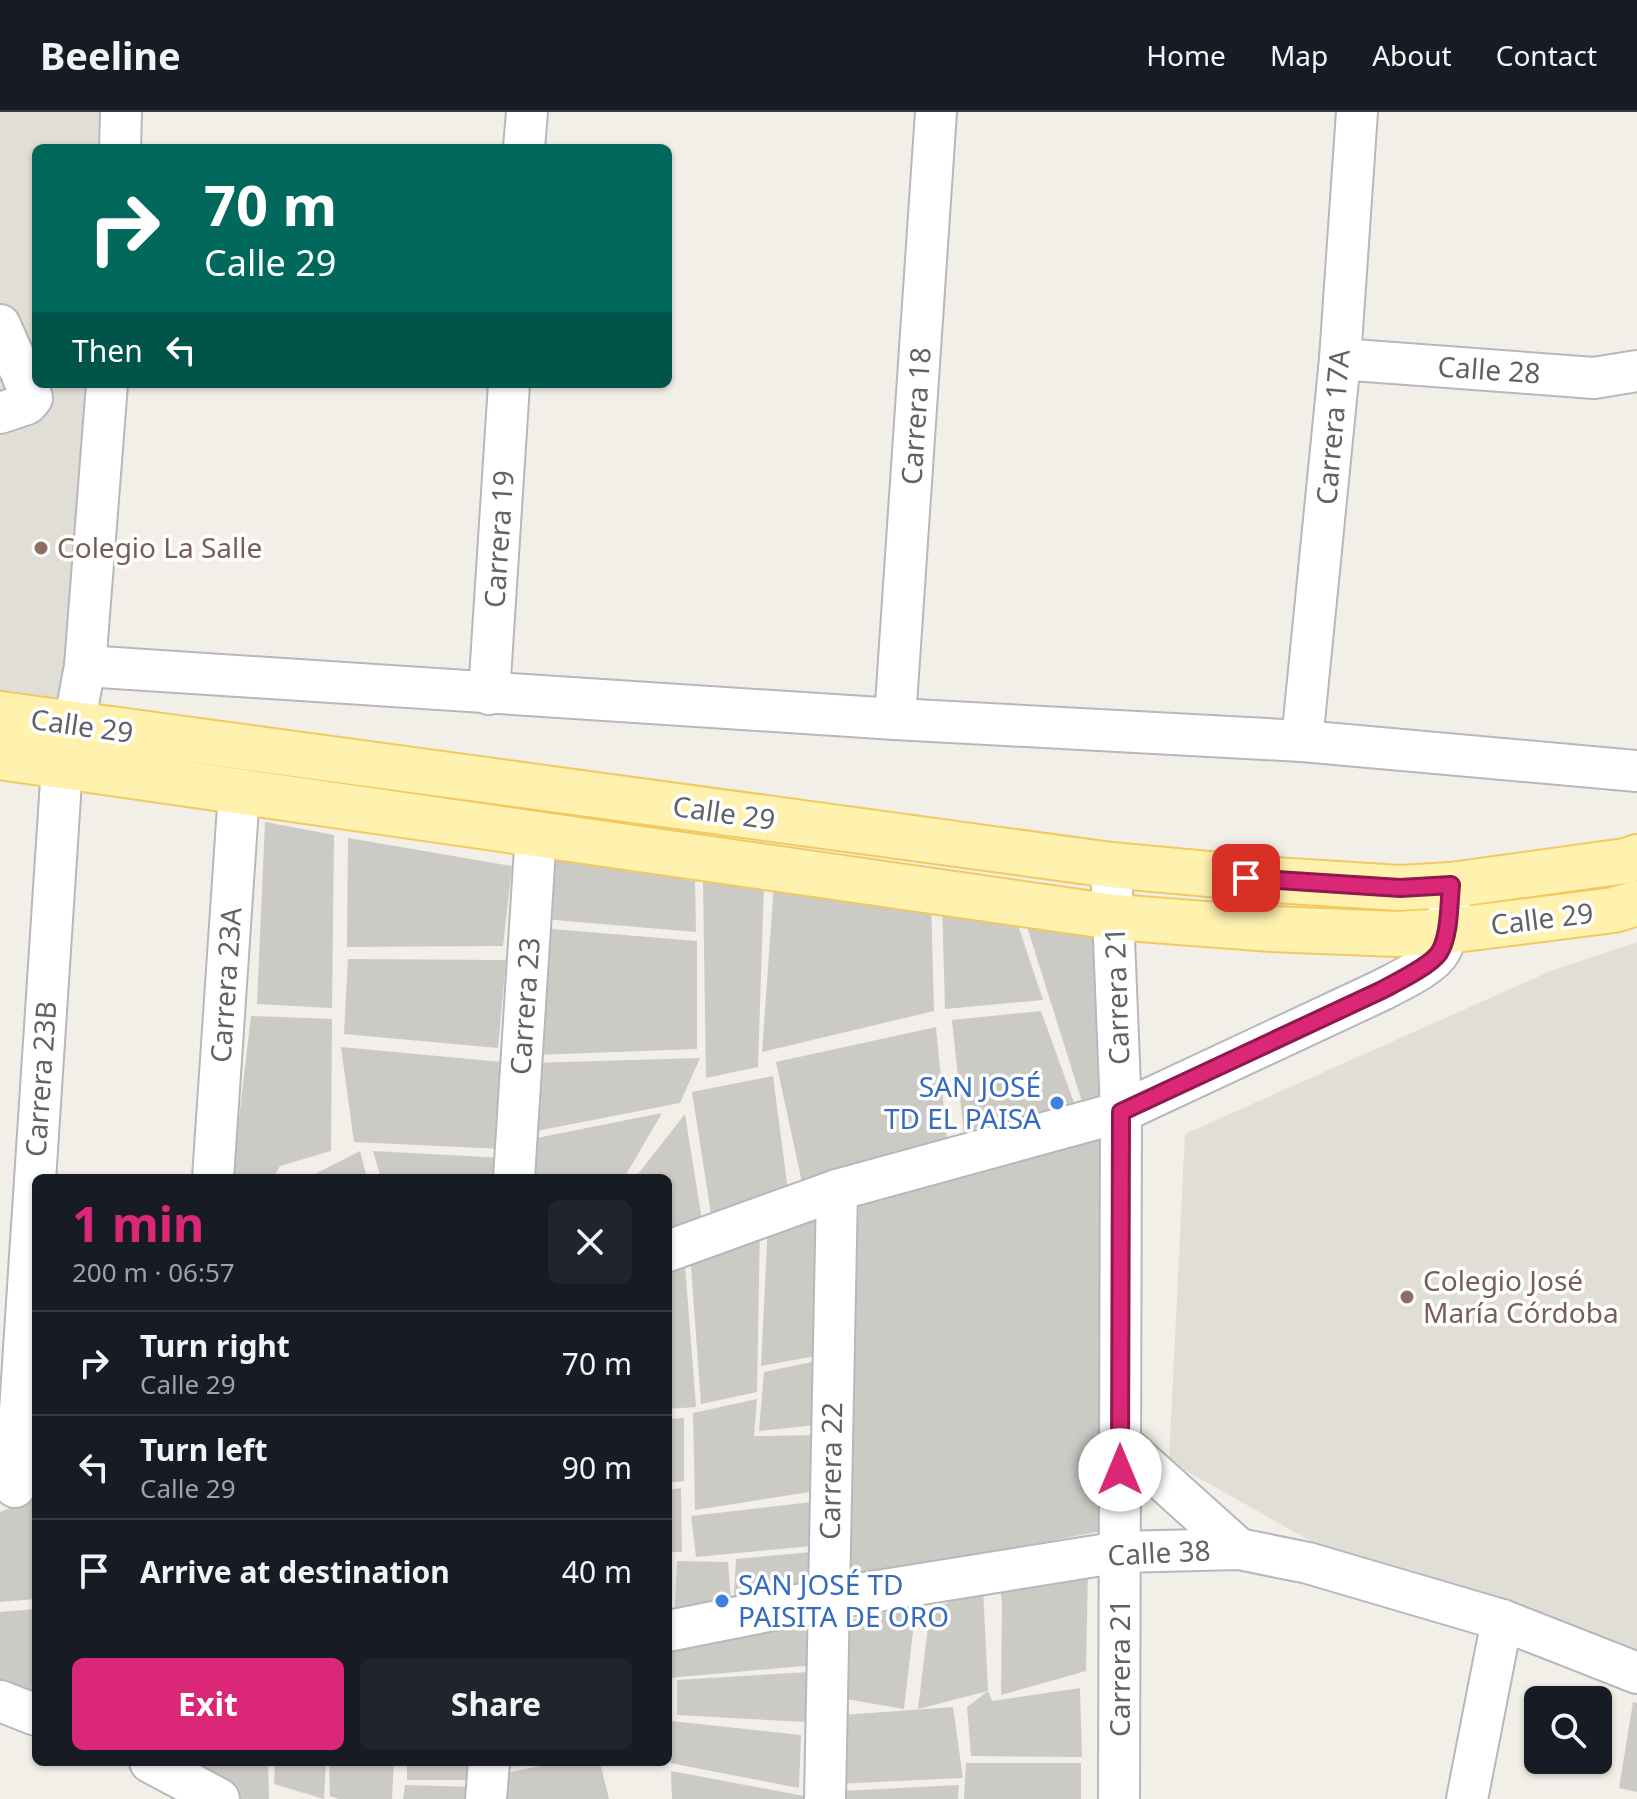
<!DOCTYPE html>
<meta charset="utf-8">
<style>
body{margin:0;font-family:"Noto Sans",sans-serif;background:#20242c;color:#f1f3f6;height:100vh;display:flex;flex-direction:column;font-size:30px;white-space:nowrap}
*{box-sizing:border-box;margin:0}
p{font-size:26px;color:#9ea1a6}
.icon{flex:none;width:44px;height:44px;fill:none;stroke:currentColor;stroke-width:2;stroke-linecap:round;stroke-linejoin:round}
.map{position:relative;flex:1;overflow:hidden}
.sheet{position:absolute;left:32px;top:1062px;width:640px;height:592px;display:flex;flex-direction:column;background:#171b24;border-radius:12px;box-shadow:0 2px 6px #0004}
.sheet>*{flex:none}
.guide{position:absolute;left:32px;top:32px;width:640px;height:244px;border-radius:12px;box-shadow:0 2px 6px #0004;background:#00695c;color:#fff;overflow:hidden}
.tools{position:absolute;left:1524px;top:1574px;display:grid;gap:16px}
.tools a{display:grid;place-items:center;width:88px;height:88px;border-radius:12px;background:#171b24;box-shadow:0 2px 6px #0004;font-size:40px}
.pin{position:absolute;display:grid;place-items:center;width:68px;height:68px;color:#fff;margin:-34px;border-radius:16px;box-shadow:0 4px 12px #0006}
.me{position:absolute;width:88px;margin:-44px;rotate:0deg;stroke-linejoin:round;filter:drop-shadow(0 0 6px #0008)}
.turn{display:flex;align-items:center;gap:28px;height:168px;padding:0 40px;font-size:36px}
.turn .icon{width:104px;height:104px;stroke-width:2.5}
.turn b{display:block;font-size:56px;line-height:68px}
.then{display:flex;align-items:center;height:76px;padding:0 40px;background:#0003;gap:16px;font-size:30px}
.round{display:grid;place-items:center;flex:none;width:84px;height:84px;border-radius:12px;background:#20242c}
.overview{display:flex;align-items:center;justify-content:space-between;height:136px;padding:0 40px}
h1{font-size:48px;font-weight:700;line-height:60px;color:#db2777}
.action{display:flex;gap:16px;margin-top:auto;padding:16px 40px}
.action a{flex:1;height:92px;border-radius:12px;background:#db2777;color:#fff;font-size:32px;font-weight:700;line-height:92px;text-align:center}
.action a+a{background:#20242c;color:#f1f3f6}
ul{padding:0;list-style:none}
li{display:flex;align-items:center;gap:24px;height:104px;padding:0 40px;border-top:2px solid #363941}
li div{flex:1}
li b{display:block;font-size:30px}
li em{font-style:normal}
header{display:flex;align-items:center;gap:48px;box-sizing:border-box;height:112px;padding:0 40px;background:#171b24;border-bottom:2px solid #363941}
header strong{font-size:38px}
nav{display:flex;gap:44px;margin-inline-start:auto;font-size:28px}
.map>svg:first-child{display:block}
.education{fill:#e1ded6}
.building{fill:#cccac5}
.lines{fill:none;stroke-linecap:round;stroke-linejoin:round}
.minor-casing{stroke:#b5b8bc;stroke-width:44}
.major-casing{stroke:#f2c960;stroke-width:48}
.minor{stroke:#fff;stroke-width:40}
.major{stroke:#fff2af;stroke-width:44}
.route-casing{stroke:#8e194d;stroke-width:20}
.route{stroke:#db2777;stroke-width:14}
.education-dot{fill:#8d6e63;stroke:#fff;stroke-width:3}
.shop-dot{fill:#3f7fe0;stroke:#fff;stroke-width:3}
.labels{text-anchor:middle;stroke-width:7;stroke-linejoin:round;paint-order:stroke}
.street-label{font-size:28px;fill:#5f6368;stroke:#fff}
.education-label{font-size:28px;fill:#785e54;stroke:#fff;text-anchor:start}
.shop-label{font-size:28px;fill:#366cbe;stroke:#fff;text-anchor:end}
</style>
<header>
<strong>Beeline</strong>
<nav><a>Home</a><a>Map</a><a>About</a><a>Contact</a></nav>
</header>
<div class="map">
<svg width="1637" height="1687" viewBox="0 0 1637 1687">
<rect width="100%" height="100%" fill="#f1efe8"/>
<g class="education">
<path d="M0,0H99L98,36H36V272H88L74,610L0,599Z"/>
<path d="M1637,830V1552L1321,1435L1169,1349L1185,1022L1553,858Z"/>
</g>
<g class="building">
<path d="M265,710L334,723L332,896L257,892Z"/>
<path d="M348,726L512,754L503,834L347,835Z"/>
<path d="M546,736L695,769L696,820L543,807Z"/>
<path d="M703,770L764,771L758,955L706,966Z"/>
<path d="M774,772L931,788L934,899L762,940Z"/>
<path d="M942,790L1015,804L1043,888L945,897Z"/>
<path d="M1024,805L1105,815L1113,988L1084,996Z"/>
<path d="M540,816L697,829V937L534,943Z"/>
<path d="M348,847L506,848L498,936L344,922Z"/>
<path d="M1041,899L1077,999L964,1023L952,908Z"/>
<path d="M251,904L332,907L331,1039L280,1054L273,1066H232Z"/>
<path d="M936,915L948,1040L803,1075L776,950Z"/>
<path d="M341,935L502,950V1037L354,1030Z"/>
<path d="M700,946L680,991L526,1021L530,951Z"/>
<path d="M773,964L789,1087L713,1115L692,980Z"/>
<path d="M662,1001L624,1066H525L527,1028Z"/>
<path d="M685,1002L704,1121L668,1131V1066H635Z"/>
<path d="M1103,1026L1102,1419L845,1468L859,1088Z"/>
<path d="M360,1039L367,1066H307Z"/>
<path d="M373,1039L505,1046L504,1066H381Z"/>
<path d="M830,1087L827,1242L761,1254L768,1112Z"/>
<path d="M760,1112L757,1280L701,1292L690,1141Z"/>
<path d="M684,1140L696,1295L668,1297V1147Z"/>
<path d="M826,1247L825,1312L759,1319L764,1260Z"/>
<path d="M757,1287L754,1324L822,1323V1378L695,1398L693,1301Z"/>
<path d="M684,1306V1369L668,1371V1307Z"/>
<path d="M681,1376L682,1440H668V1378Z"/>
<path d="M31,1388L36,1399V1487L0,1490V1400Z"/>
<path d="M821,1389L822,1433L696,1445L691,1404Z"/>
<path d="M823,1439L819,1481L733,1500L736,1447Z"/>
<path d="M677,1449L728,1450L732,1500L674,1513Z"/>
<path d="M1088,1456L1086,1559L1001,1583L1002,1491L999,1466Z"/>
<path d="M983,1476L988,1579L918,1597L930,1498Z"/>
<path d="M916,1494L904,1597L834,1585L844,1509Z"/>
<path d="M816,1496L815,1553L668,1566V1527Z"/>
<path d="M36,1497V1590L0,1575V1500Z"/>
<path d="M809,1560L805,1610L677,1603V1568Z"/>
<path d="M1080,1576L1082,1645L971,1644L967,1595L988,1579L992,1589Z"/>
<path d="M1633,1590L1637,1591V1680L1619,1676Z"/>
<path d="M953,1595L963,1666L833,1672L842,1603Z"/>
<path d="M671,1609L801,1623L799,1676L670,1651Z"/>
<path d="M166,1650H268L269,1687H238Z"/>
<path d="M275,1650H326L324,1687L274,1672Z"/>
<path d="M329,1650H394L392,1687H339L330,1684Z"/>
<rect x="407" y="1650" width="74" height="18"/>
<path d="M498,1650H528V1651L497,1658Z"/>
<path d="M560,1650H600L609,1687H496L497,1663Z"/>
<path d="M966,1651H1081V1687H964Z"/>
<path d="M671,1659L804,1684V1687H672Z"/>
<path d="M405,1673L476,1675L475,1687H403Z"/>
<path d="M959,1673L958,1687H839L841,1679Z"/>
</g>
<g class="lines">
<defs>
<g id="minor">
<path d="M120,36L121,0"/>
<path d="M524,36L527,0"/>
<path d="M0,213L23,265L36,262"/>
<path d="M1340,247L1594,266L1637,259"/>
<path d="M0,301L27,292L32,286L23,265"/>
<path d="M85,554L895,607L1302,629L1637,659"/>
<path d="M489,582L509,272"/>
<path d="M895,607L936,0"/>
<path d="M74,613L85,554L107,272"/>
<path d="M1302,629L1340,247L1357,0"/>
<path d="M1111,753L1121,1000L1119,1687"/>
<path d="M213,1066L239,680"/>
<path d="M514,1066L536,721"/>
<path d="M668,1139L837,1078L1121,1000L1382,878C1397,870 1432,854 1440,839C1448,825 1448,806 1450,789"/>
<path d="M1120,1330L1239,1437"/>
<path d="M15,1375L62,654"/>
<path d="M668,1519L828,1487L1120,1440L1239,1437L1308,1451L1502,1508L1637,1561"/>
<path d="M0,1589L36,1603"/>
<path d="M150,1650L219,1687"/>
<path d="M486,1687L489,1650"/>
<path d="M825,1687L837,1078"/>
<path d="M1467,1687L1502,1508"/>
</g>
<g id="major">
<path d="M0,602L1111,753L1274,768L1400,776L1451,773L1625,749L1637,745"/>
<path d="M0,645L1114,805L1272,817L1396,822L1447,819L1614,798L1637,791"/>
</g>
</defs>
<use href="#minor" class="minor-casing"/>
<use href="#major" class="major-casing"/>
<use href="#minor" class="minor"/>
<use href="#major" class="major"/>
</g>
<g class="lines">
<defs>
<path id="route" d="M1120,1358L1121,1000L1382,878C1397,870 1430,854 1439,841C1450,824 1449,792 1451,773L1400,776L1246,766"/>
</defs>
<use href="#route" class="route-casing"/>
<use href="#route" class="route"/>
</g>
<g class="education-dot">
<circle cx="41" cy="436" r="8"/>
<circle cx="1407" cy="1185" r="8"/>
</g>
<g class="shop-dot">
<circle cx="1057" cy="991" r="8"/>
<circle cx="722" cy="1489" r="8"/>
</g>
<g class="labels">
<g class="street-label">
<text transform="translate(1489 258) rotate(4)" y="10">Calle 28</text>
<text transform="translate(916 304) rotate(-86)" y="10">Carrera 18</text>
<text transform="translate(1333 315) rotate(-85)" y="10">Carrera 17A</text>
<text transform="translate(499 427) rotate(-86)" y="10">Carrera 19</text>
<text transform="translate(82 614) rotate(8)" y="10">Calle 29</text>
<text transform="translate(724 701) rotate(8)" y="10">Calle 29</text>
<text transform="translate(1542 807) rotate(-7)" y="10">Calle 29</text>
<text transform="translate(226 873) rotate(-86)" y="10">Carrera 23A</text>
<text transform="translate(1117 884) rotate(-92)" y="10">Carrera 21</text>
<text transform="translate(525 894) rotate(-86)" y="10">Carrera 23</text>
<text transform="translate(41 967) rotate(-86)" y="10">Carrera 23B</text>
<text transform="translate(831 1359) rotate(-89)" y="10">Carrera 22</text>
<text transform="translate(1159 1441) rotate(-3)" y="10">Calle 38</text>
<text transform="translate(1120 1556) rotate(-90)" y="10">Carrera 21</text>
</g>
<g class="education-label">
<text x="57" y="446">Colegio La Salle</text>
<text x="1423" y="1179">Colegio José<tspan x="1423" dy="32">María Córdoba</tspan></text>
</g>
<g class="shop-label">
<text x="1041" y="985">SAN JOSÉ<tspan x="1041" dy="32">TD EL PAISA</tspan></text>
<text x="738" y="1483" text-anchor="start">SAN JOSÉ TD<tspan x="738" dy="32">PAISITA DE ORO</tspan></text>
</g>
</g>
</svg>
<div class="tools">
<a><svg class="icon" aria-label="search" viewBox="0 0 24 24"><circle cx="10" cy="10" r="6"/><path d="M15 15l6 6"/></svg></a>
</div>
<div class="pin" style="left:1246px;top:766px;background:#d93025"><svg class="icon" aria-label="arrive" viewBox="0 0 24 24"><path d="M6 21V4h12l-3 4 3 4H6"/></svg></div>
<svg class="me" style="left:1120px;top:1358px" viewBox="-20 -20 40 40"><circle r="19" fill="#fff"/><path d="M0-13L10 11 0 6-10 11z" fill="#db2777"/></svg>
<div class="guide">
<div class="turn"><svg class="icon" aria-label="right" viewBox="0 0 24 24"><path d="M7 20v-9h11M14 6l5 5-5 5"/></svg><div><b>70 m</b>Calle 29</div></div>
<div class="then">Then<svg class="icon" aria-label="left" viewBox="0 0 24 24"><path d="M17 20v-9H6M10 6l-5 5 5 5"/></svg></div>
</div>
<section class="sheet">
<div class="overview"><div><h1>1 min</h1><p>200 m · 06:57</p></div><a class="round"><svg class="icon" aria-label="close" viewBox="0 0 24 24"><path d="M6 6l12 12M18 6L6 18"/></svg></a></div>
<ul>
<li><svg class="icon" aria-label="right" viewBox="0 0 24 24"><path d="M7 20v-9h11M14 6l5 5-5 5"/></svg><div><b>Turn right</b><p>Calle 29</p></div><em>70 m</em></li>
<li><svg class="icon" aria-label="left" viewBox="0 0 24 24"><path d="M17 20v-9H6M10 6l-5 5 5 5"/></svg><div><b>Turn left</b><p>Calle 29</p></div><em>90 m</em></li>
<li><svg class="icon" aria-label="arrive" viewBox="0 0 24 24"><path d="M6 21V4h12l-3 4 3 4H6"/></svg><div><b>Arrive at destination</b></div><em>40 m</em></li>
</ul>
<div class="action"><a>Exit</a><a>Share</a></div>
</section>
</div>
